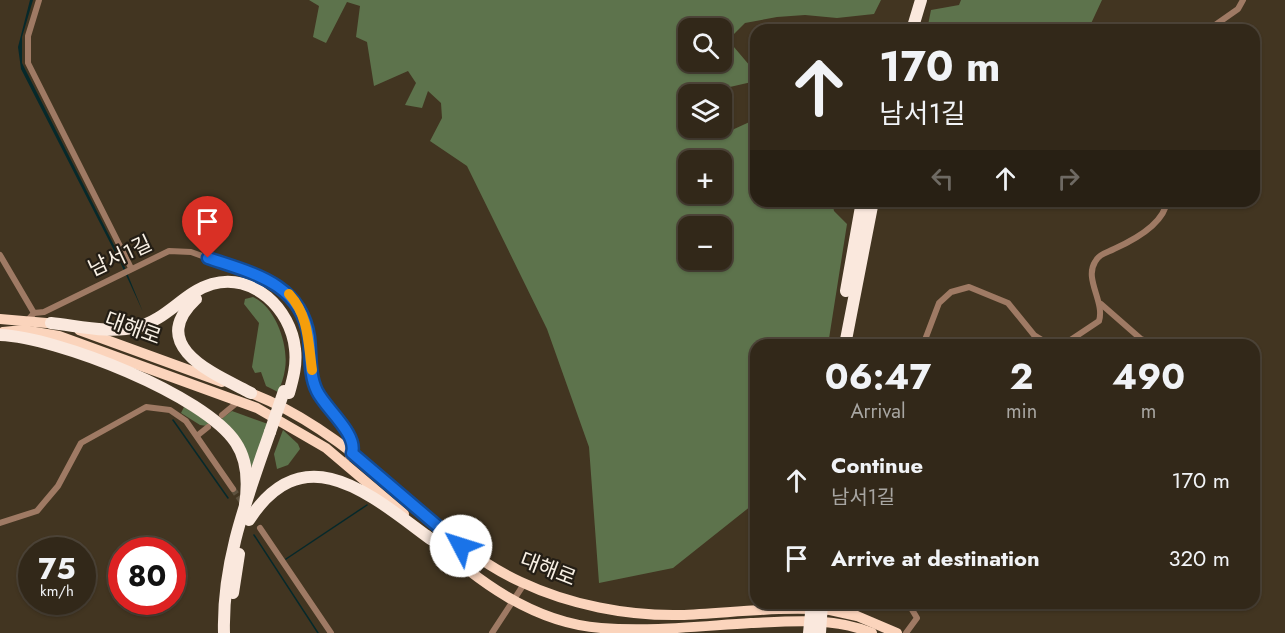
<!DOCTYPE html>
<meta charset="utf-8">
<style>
body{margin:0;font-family:Jost,"Noto Sans KR",sans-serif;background:#3d3426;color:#f1f3f6;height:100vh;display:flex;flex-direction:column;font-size:22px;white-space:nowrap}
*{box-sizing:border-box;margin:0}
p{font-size:20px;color:#a8a6a2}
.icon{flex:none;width:33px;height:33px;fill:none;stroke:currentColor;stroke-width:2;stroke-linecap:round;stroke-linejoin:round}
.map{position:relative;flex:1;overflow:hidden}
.side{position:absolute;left:750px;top:339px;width:510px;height:270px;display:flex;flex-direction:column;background:#322819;border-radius:18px;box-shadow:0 2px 4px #0004,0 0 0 2px #4d4438}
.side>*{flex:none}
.top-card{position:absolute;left:750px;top:24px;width:510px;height:183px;border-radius:18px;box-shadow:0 2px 4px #0004,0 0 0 2px #4d4438;background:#322819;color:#f1f3f6;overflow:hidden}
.tools{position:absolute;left:678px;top:18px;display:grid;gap:12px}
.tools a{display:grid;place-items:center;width:54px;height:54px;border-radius:12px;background:#322819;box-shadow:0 2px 4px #0004,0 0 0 2px #4d4438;font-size:30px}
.speed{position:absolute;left:18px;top:537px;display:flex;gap:12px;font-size:30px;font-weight:700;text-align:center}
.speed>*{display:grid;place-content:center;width:78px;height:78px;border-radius:50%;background:#322819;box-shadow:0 2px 4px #0004,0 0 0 2px #4d4438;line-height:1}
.speed small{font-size:15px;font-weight:400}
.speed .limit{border:9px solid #d22;background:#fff;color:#111}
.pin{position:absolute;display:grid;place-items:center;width:51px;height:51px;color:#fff;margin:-62px -26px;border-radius:50% 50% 50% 0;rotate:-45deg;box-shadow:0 0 6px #0007}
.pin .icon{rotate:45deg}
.me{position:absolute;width:66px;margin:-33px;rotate:310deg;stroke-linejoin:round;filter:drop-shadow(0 0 4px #0008)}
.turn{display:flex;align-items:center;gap:21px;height:126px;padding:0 30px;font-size:27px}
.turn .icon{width:78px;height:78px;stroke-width:2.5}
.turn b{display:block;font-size:42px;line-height:51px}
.lanes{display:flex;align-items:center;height:57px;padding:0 30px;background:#0003;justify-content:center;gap:30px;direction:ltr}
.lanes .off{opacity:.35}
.eta{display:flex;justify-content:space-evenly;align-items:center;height:102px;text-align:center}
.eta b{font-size:36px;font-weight:700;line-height:42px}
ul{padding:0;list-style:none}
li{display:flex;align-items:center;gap:18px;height:78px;padding:0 30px}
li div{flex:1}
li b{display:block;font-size:22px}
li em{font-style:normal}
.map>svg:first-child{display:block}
.forest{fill:#5d734c;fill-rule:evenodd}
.water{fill:#06292b}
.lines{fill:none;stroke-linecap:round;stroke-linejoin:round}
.stream{stroke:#06292b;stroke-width:1.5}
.minor-tunnel{stroke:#5d513e;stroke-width:6;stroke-dasharray:6 3;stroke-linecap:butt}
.minor{stroke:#9f7a64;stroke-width:6}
.trunk{stroke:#fbd4bc;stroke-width:10}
.motorway{stroke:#fae8dd;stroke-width:12}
.motorway-bridge{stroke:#fae8dd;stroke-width:12}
.route-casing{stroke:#114b97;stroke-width:15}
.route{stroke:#1a73e8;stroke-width:10}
.slow{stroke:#f59e0b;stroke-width:10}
.labels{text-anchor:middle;stroke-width:4.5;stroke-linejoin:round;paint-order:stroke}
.street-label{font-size:21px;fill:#f8f0e4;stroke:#241e15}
</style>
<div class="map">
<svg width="1285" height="633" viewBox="0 0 1285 633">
<rect width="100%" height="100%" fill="#423521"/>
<g class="forest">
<path d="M309,0H881L874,14L837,18L805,15L777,17L745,23L728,40L756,73V81L708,92L707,94H688V128H722V125L732,130L756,119V201H832L834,211L847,224L828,345H756V502L673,568L599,583L589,447L547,329L467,166L430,141L442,118L441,103L428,91L422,108L405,105L416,83L408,71L374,86L367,42L356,37L360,6L347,2L326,43L313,37L319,6ZM722,28V62H688V28ZM722,160V194H688V160ZM722,226V260H688V226Z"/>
<path d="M961,0H1102L1088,30H927L931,10L959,5Z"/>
<path d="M253,297C276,307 289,346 285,369C284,377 281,385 278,392L266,386L261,372L255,373L252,367L259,323L244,304L245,299Z"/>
<path d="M184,407L210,422L207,426L200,425L181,413Z"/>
<path d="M232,411L268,424L252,467L220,420Z"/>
<path d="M283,430L298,444L300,449L288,465L277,469L274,454Z"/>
</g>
<path class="water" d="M30,0H33L22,37V63L123,263L143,312L121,264L21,69L18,47Z"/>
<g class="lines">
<g class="stream">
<path d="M173,420L228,498"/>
<path d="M254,535L318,633"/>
<path d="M286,559L367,505"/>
</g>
<path class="minor-tunnel" d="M233,489L244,505"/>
<g class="minor">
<path d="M39,0L28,36V63L131,268"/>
<path d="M1208,30L1238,9L1243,0"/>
<path d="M0,255L34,313"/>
<path d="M1101,304L1141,339L1161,345"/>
<path d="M28,320L34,313L44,312L169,251L191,252L261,277L286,291L296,302L307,327L316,390L353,441L354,450L345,462"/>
<path d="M923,345L939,303L951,292L969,287L1008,303L1034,335L1050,345"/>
<path d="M1063,345L1099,321C1105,302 1084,279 1095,262C1099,254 1106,253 1114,249C1134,240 1164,224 1167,201"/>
<path d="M222,415L239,401"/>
<path d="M198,435L208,427"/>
<path d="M0,523L37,511L58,486L81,443L146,407L170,410L186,421L233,489"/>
<path d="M260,528L331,633"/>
<path d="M492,633L524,584"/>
<path d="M906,633L917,618L908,603"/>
</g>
<g class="trunk">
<path d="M0,319L58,324"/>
<path d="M79,330L222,382"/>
<path d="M3,332L23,330L59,336L257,408L326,448L404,514"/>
<path d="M245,391C299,410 348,447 390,484C432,520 470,559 521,582C570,605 627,616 680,615C730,613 781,606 830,610L857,616L897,633"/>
<path d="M427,535C475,579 532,623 601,628C650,632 701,626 751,623C793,621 833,617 872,633"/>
</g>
<g class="motorway">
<path d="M912,30L921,0"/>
<path d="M846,291L862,201"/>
<path d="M196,299C145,347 217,375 251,393"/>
<path d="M51,323C79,326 110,334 137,327C167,320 184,292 212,284C253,272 291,309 295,349C297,364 293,379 289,393"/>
<path d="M0,335C57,337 205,395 236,443C248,461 248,485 245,505"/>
<path d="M845,345L873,201"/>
<path d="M249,520C305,433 373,497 432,540"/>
<path d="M233,593L239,554"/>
<path d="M224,633C222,562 247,498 270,432"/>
</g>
<g class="motorway-bridge">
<path d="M270,432L284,391"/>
<path d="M809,633L812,603"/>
<path d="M820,633L822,603"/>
</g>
</g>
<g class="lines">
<defs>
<path id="route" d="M208,258C252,273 301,283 309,337C311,355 309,375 317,391C325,408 358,434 352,453L461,546"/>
</defs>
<use href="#route" class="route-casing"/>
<use href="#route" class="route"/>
<path class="slow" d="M289,294C309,316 308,342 312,370"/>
</g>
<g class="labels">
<g class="street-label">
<text transform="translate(120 256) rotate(-25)" y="7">남서1길</text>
<text transform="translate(133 328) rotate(20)" y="7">대해로</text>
<text transform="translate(548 569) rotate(21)" y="7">대해로</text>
</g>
</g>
</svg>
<div class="tools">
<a><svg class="icon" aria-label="search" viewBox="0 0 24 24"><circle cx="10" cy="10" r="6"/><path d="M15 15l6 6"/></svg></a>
<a><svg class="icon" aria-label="layers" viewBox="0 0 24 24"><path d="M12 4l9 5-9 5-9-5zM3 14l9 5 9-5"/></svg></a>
<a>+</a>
<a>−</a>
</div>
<div class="speed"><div>75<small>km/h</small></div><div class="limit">80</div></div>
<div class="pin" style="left:208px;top:258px;background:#d93025"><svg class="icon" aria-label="arrive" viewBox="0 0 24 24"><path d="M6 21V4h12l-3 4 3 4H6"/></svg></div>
<svg class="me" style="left:461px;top:546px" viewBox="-20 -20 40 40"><circle r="19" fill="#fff"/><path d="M0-13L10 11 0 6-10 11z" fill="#1a73e8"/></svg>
<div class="top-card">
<div class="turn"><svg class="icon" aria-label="ahead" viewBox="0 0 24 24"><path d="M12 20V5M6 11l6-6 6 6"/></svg><div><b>170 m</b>남서1길</div></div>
<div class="lanes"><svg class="icon off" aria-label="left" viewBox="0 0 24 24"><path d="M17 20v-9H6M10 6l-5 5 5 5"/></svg><svg class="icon" aria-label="ahead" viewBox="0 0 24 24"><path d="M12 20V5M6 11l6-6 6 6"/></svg><svg class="icon off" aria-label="right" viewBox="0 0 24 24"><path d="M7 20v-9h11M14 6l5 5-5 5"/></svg></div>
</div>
<section class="side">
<div class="eta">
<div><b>06:47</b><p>Arrival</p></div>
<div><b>2</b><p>min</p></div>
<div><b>490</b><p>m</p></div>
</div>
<ul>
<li><svg class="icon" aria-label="ahead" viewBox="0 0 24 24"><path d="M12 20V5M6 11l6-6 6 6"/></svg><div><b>Continue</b><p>남서1길</p></div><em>170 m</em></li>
<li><svg class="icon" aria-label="arrive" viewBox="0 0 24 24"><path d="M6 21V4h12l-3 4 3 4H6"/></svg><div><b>Arrive at destination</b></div><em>320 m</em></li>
</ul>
</section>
</div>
